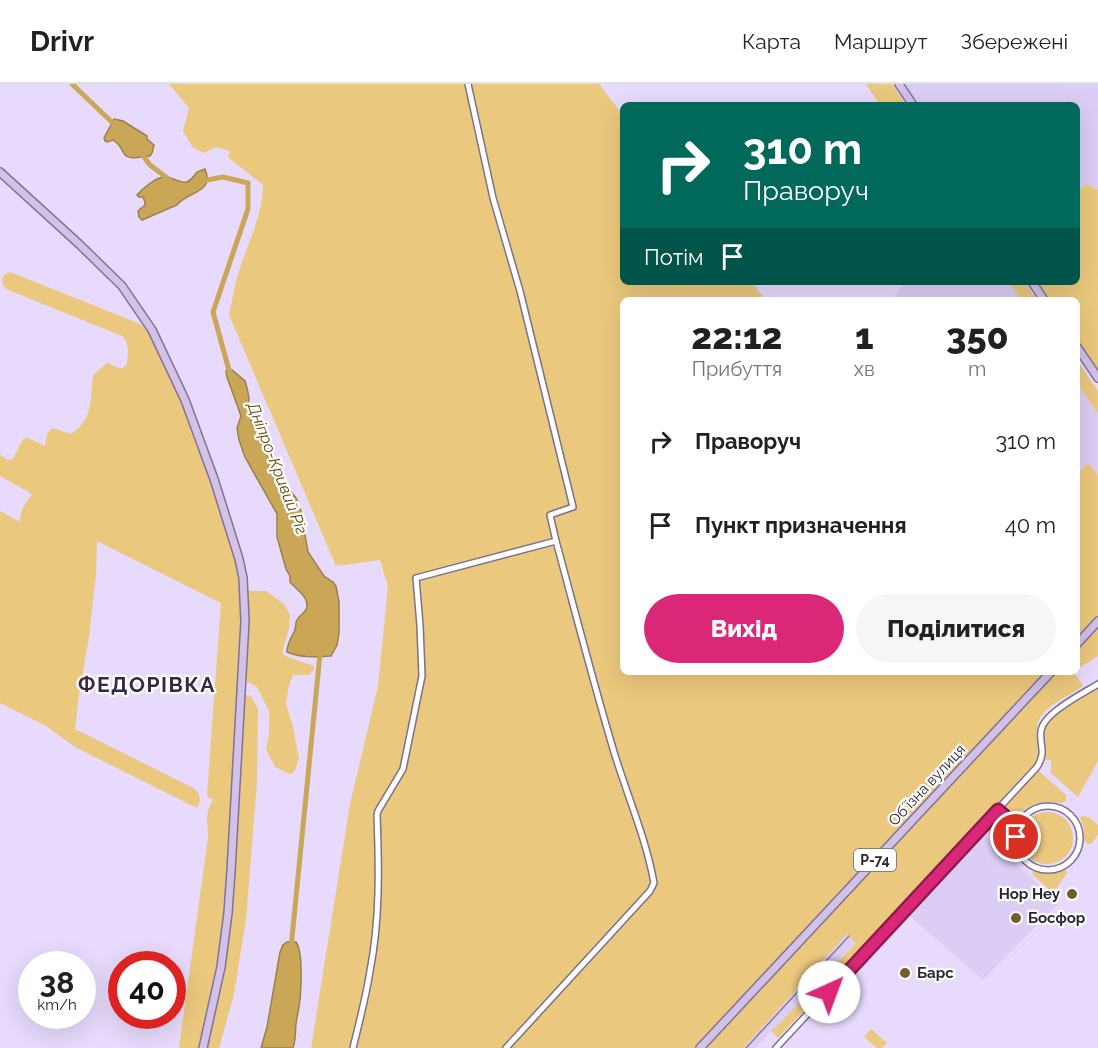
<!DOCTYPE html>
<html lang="uk">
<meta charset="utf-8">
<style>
body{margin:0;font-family:Raleway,sans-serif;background:#f6f6f6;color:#202124;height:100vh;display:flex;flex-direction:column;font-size:22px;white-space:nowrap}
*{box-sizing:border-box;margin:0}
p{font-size:20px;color:#757577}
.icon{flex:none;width:33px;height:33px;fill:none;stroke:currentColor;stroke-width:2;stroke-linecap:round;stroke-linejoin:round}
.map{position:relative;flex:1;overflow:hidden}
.sheet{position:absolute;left:620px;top:213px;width:460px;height:378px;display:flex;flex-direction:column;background:#fff;border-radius:9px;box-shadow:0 6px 24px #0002}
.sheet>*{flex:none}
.guide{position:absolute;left:620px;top:18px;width:460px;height:183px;border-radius:9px;box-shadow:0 6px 24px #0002;background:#00695c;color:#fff;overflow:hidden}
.speed{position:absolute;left:18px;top:867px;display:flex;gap:12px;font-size:30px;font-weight:700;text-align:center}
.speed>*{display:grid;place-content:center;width:78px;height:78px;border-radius:50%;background:#fff;box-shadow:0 6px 24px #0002;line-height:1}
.speed small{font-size:15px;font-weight:400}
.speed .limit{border:9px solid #d22;background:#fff;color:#111}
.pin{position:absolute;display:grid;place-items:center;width:51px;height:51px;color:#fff;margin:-26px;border:3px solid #fff;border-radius:50%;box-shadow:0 2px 6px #0007}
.me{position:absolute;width:66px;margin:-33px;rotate:43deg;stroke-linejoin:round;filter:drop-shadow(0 0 4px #0008)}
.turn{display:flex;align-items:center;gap:21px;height:126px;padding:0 24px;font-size:27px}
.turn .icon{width:78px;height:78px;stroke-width:2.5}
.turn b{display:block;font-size:42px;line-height:51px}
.then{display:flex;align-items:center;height:57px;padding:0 24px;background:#0003;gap:12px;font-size:22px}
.eta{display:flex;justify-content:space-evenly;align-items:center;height:102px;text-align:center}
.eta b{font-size:36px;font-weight:800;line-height:42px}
.cta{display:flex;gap:12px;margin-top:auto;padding:12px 24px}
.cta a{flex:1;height:69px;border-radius:36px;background:#db2777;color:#fff;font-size:24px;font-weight:800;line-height:69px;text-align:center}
.cta a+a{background:#f6f6f6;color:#202124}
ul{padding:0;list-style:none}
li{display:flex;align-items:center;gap:18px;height:84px;padding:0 24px}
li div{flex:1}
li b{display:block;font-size:22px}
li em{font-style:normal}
header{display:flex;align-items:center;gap:36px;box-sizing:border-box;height:84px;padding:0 30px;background:#fff;border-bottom:2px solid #e0e0e0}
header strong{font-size:28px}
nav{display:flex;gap:33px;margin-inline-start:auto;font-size:21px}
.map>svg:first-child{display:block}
.built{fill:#dccdf4}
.green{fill:#eac87d}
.water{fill:#caa757;stroke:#9a804c;stroke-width:1.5}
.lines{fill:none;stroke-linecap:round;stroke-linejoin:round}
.canal{stroke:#caa757;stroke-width:5}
.minor-casing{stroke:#7c708e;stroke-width:8}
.major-casing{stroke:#83719d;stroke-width:10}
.minor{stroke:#fff;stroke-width:5}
.major{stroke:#d1c2e6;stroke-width:7}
.tram{stroke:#867d94;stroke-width:1.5}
.route-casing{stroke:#8e194d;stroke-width:15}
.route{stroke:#db2777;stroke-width:10}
.poi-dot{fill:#725d2c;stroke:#fff;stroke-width:2}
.labels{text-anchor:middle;stroke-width:4.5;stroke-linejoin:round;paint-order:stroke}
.shield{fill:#fff;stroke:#6b6770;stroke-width:1.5}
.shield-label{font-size:14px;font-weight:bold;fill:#2b2632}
.street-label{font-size:15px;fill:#2b2632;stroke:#fff}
.poi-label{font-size:15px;font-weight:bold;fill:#2b2632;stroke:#fff;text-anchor:start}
.water-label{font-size:16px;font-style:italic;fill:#624a09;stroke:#fff}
.district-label{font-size:21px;font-weight:bold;letter-spacing:1.5px;fill:#352a44;stroke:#fff}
</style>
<header>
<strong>Drivr</strong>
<nav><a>Карта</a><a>Маршрут</a><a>Збережені</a></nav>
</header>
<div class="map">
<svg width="1098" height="964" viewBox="0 0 1098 964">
<rect width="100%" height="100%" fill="#e7dafc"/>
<g class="built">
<path d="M899,0H1098V106L1087,100L1077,107V21H913Z"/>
<path d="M904,198H1009L1021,216H893Z"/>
<path d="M1077,299L1098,330V391L1088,379L1077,390Z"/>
<path d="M979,746L1059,819L983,896L904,827Z"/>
<path d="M847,849L856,858L825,891L824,894L775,944L772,945L756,964H743Z"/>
</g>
<g class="green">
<path d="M169,0H599L622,30V198H752L765,216H622V588H1074L1083,602C1071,610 1052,619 1043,630C1037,636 1036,645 1037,653C1038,663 1041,671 1034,680L778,954L771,947L772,945L775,944L824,894L825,891L856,859L847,850L743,964H311L350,720L378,602L388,502L380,476L336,482L229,231C232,217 234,203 238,190C247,161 263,131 263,101L228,73L230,67L216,63L204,69L193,64L183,47L189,24Z"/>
<path d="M866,0H892L906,21H880Z"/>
<path d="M1087,100L1098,106V287L1094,280L1090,282L1077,263V216H1044L1032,198H1077V107Z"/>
<path d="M10,188L133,237L152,246L160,261L214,395L245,507H266L284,520L290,531L289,545L282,568L285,572L314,582L313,587L309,591H293L288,605L286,620L293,643L299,675L294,688L290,690L275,683L266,665L269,650V627L257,603L242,595L241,609L251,612L258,625L257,699L246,835L234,910L219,964H179L208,753L207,735L208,726L212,717L214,716L208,713L207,711L221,519L97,457L96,491L89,553L79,611L75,645L195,705C201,712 201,716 197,724L75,663L46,642L0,619V427L20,438C20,426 25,419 32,410L0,392V371L8,376L13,375L23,355L28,354L45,362C47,354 45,348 53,344L71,350C94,335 90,315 93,291L107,279L122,285L127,280C128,269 130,260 122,252L6,205L2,199L4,191Z"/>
<path d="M1009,198H1025L1037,216H1021Z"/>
<path d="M1077,276L1098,307V330L1077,299Z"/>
<path d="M1088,379L1098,391V572L1077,585V390Z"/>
<path d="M1098,602V677L1078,713L1051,689V676H1046C1046,667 1043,656 1044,647C1046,631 1085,611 1098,602Z"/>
<path d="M1039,687L1066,711V717C1059,721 1054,717 1046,718C1033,718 1024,726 1014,733L1005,727L1006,721L1034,689Z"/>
<circle cx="1047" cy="754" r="26"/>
<path d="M1082,732L1089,733L1098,741V751L1091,760H1088L1084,756V744L1080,734Z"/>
<path d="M996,733C1011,739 1012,754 1014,767L1011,768L988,747V740Z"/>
<path d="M1065,785L1067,788V789L1053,809L1033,791L1032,789L1034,786C1045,790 1054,789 1065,785Z"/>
<path d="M871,945L887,959L882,964H877L864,953Z"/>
</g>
<g class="water">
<path d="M114,35L123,37L147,52V55L154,61L152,69L150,72C141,72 128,78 123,68C120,62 119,60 113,56L107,58L105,57L104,54Z"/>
<path d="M205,85C215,109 188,107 177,121L142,136L139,133L138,127L145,121V118L143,113H139L137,111C142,105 156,93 164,93C179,93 184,108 197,88Z"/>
<path d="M227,285L232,286L245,297L247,304L249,314L248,323L253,342L265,359L283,398L296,414L300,423L308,468L324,492L333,498L336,502L339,518V549L337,561L331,572C316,573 301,574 287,568C287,559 292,553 295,546C296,542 295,539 297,536C301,528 310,529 306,516C303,509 295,504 290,498V492L286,485L277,453V430L245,373L239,356L237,344L241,332L227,293L226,287Z"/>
<path d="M287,858H296C303,868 301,903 300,916C299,924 297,932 296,940C295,948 296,956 293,964H261L267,943L280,868L283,861Z"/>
</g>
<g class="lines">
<g class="canal">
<path d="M72,0L116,42"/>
<path d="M141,69L150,81L171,97"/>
<path d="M202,97L223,93L248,99V125L213,228L230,290"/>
<path d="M291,864L320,570L319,566"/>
</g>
<defs>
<g id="minor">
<path d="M468,0L493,114L520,207L573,423L550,431L556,457"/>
<circle cx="1048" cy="754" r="32"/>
<path d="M998,726L1011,738L1016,747"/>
<path d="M353,964C359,939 366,913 370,887C380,836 379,783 377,731L378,727L403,685L422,592L420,541L416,494L556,457C575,527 593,598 614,668C627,711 646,754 654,799L650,807L506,964"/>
<path d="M776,964L1037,683C1047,667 1039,662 1041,647C1043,629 1084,609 1098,600"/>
</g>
<g id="major">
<path d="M899,0L913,21"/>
<path d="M0,88L79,160L122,202L152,246L185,316L214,395L239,475L243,494L245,537L231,787L228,829L221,883L203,964"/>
<path d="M1032,198L1044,216"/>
<path d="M1077,263L1098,294"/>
<path d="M1077,560L1098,537"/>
<path d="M700,964L1051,588"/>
</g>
</defs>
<use href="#minor" class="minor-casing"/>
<use href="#major" class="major-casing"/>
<use href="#minor" class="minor"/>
<use href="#major" class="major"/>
<path class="tram" d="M746,964L849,852"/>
</g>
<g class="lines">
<defs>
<path id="route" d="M829,908L998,726C1007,734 1017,741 1016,753"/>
</defs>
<use href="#route" class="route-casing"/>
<use href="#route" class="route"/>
</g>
<g class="poi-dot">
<circle cx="1072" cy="810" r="6"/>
<circle cx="1016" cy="834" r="6"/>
<circle cx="905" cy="889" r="6"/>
</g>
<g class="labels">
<rect class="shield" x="854" y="765" width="42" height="22" rx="4.5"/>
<g class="shield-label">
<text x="875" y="781">Р-74</text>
</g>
<g class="street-label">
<text transform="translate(927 701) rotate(-47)" y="5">Обʼїзна вулиця</text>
</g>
<g class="poi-label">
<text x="1060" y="815" text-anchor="end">Hop Hey</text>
<text x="1028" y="839">Босфор</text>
<text x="917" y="894">Барс</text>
</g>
<g class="water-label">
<text transform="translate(278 384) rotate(69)" y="6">Дніпро-Кривий Ріг</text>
</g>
<g class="district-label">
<text x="147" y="608">ФЕДОРІВКА</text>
</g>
</g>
</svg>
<div class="speed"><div>38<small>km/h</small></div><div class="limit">40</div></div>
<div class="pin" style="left:1016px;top:753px;background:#d93025"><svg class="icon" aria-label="arrive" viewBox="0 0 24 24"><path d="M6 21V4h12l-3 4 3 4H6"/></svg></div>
<svg class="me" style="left:829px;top:908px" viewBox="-20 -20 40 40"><circle r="19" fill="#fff"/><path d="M0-13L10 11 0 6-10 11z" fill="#db2777"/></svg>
<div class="guide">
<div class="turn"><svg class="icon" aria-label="right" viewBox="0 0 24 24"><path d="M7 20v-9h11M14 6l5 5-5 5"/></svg><div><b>310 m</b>Праворуч</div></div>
<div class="then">Потім<svg class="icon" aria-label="arrive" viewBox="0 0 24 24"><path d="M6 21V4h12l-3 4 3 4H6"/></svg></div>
</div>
<section class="sheet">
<div class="eta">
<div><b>22:12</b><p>Прибуття</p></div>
<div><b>1</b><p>хв</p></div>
<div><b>350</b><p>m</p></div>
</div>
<ul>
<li><svg class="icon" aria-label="right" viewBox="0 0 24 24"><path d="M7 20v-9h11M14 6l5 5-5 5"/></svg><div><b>Праворуч</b></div><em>310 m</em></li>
<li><svg class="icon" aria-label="arrive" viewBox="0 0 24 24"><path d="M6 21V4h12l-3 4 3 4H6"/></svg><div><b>Пункт призначення</b></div><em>40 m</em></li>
</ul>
<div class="cta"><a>Вихід</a><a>Поділитися</a></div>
</section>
</div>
